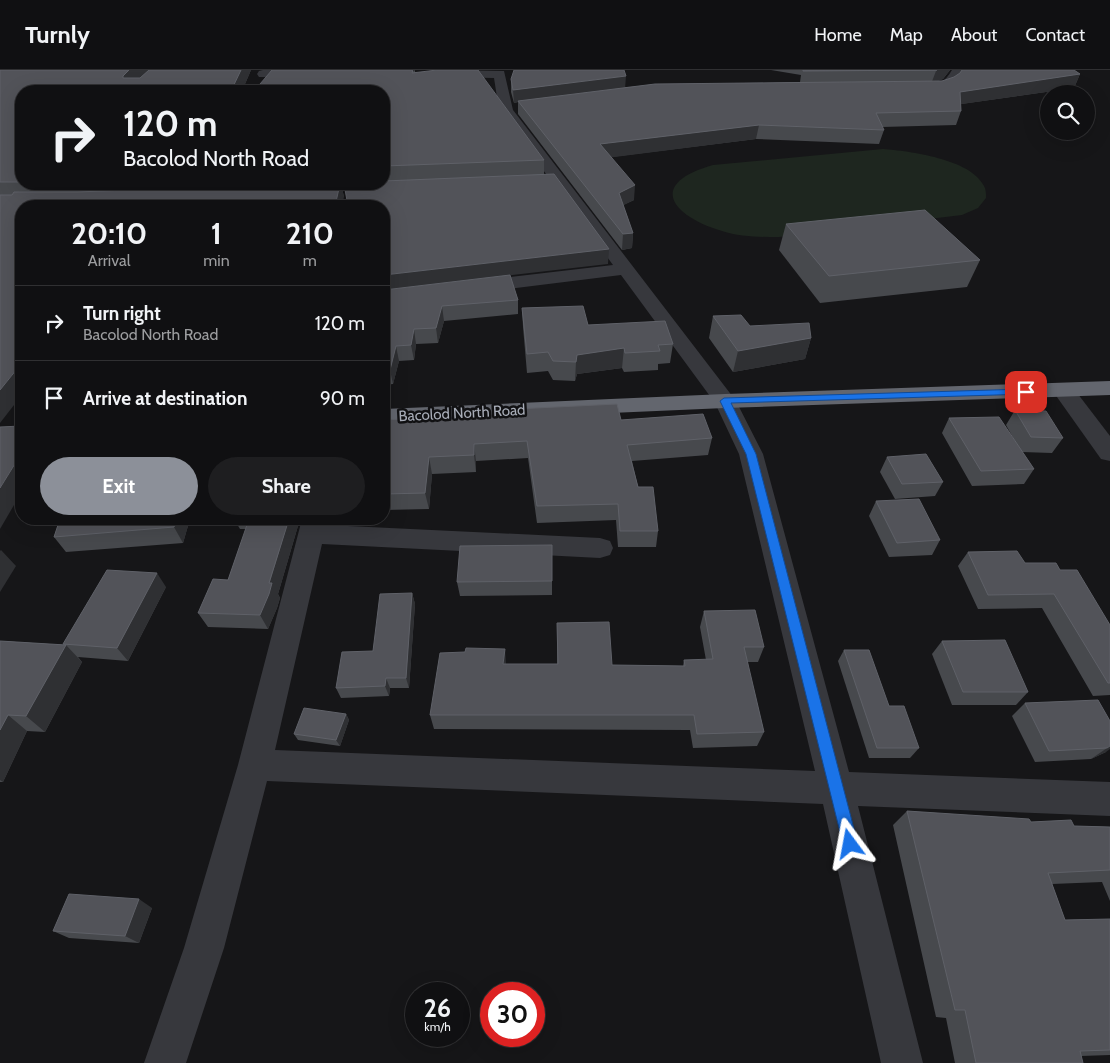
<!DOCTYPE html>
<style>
body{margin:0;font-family:Cabin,sans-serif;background:#1e1e20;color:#f1f3f6;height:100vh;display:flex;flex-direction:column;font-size:19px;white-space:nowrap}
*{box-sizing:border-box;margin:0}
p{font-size:16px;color:#9c9d9f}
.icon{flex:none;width:28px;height:28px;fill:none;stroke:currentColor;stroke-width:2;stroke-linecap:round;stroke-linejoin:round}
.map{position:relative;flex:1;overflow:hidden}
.panel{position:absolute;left:15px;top:130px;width:375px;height:325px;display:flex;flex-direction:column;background:#101012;border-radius:20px;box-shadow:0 5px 20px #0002,0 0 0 1px #303032}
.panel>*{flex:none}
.banner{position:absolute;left:15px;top:15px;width:375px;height:105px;border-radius:20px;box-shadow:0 5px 20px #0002,0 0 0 1px #303032;background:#101012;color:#f1f3f6;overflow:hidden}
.controls{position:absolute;left:1040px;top:15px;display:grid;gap:10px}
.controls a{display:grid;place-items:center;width:55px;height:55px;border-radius:50%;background:#101012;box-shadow:0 5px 20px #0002,0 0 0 1px #303032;font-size:25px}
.speed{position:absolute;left:405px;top:912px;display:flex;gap:10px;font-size:25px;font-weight:700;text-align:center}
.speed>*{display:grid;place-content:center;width:65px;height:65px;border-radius:50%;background:#101012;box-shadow:0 5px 20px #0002,0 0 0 1px #303032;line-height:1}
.speed small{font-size:12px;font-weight:400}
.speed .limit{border:8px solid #d22;background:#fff;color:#111}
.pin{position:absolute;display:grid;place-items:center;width:42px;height:42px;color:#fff;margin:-21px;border-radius:10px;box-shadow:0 2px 8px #0006}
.me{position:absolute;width:55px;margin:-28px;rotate:347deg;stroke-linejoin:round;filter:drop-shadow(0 0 4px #0008)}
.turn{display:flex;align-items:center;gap:18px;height:105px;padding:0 25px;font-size:22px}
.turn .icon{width:65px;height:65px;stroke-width:2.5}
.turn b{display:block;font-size:35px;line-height:42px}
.eta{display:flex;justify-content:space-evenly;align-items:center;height:85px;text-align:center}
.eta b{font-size:30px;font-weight:800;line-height:35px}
.cta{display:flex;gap:10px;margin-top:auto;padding:10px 25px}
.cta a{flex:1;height:58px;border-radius:30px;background:#8c9099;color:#fff;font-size:20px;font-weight:800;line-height:58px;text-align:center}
.cta a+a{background:#1e1e20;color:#f1f3f6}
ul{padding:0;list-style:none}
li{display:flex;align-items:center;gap:15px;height:75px;padding:0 25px;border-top:1px solid #303032}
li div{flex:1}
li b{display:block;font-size:19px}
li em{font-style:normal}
header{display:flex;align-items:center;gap:30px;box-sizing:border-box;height:70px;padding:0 25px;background:#101012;border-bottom:1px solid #303032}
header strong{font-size:24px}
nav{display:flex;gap:28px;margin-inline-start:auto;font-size:18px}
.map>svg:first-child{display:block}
.green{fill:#1e261f}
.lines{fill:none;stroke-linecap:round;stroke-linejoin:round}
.minor{fill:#37383d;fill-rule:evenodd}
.highway{fill:#63666e;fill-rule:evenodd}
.wall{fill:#47494d}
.shaded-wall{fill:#2f3033}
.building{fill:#525359;stroke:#5f6168}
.route{fill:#1a73e8;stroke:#114b97}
.labels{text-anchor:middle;stroke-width:5;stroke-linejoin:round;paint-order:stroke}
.street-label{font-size:15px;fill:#a8adb8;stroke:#111113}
</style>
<header>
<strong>Turnly</strong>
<nav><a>Home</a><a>Map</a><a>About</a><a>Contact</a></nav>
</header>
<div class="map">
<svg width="1110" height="993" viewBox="0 0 1110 993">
<rect width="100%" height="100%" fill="#161618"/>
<path class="green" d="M883,79C909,81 971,89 984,116C986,119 986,124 986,128L978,138L962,145L779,167C760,167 740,167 722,161C672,146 646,114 713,95Z"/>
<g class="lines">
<g class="minor">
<path d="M263,0H305L311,4L305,8L259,7L257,4L259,1Z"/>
<path d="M443,0L504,1L513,40L736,331L763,384L849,702L1110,712V746L858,736L923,993H881L823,734L267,711L224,878L186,993H144L184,878L238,695L302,449H328L327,455L600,468L610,471L613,478L610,485L600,488L322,474L275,680L815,701L739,384L715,333L621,205L475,223L468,221L465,217L468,213L475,211L613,195L499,40L494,8L439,7L437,4Z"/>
<path d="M952,0H964C962,5 960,11 956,15C949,23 922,28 914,19C926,6 937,26 952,0Z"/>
<path d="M1063,313L1071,315L1110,366V391L1101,389L1052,320L1055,315Z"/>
</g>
<path class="highway" d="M1110,311V325L725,338L384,353V339L725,324Z"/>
</g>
<g class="wall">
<path d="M0,0H251L242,21H21V114H384V21L415,0V2L544,90V105L608,194L344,114H341L344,127L21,136L0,353Z"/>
<path d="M771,0H950L943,9L937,11L1080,4L1074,18L961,34V41L956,55L882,57L884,60L879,74L756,69L611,87L634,130L623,135L633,163L632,178L622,180L518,44V32L514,33L511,22V9L626,17L800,12L801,5Z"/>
<path d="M786,154L980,190L967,217L820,233L779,180Z"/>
<path d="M384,220L518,230V244L444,251L438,273L416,274L414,290L399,291L393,314L384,315Z"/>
<path d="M522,238L588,255L673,274L670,293L658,294V300L624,302L622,298L577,304L575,311L553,310L548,301L527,303L523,257Z"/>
<path d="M713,246L750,256L811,268L805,289L733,302L709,268Z"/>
<path d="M1015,340L1063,368L1052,383L1022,382L1034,399L1024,414L972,416L942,363L949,348L1017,375L1006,355Z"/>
<path d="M621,350L712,368L708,385L632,391L638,417L658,461L656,477H618L616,450L537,453L528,388L476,391V402L432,404L429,439L384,440V359Z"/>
<path d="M887,387L943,412L935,426L895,429L880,402Z"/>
<path d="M876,431L940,470L932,485L889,487L869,446Z"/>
<path d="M60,449H190L183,473L66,482L54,467Z"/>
<path d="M234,449H300L278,524L280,528L277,538L268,559L208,557L198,543L228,510L246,459H240Z"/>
<path d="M552,475V525L460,526L457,512Z"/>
<path d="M968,482L1060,500L1110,555V625L1093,626L1042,538L978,539L958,496Z"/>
<path d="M166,517L128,591L78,587L82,592L45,662L27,661L3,712H0V571L64,575L63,574Z"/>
<path d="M412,523L415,534L409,618H390L389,626L341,628L336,618L373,581Z"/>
<path d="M704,541L764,577L758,592H747L764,662L757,676L693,678L690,660L434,659L430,645L506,594H557V553L612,595L683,596L684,590H706L700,557Z"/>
<path d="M942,571L1028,622L1016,635H952L932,584Z"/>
<path d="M844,580L889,636L919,678L910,688H869L838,591Z"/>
<path d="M1025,633L1110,651L1106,682L1091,689L1035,692L1012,646Z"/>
<path d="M346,644L349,650L340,676L298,670L294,664Z"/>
<path d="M907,741L1074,756L1110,757V831L1102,812L1052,814L1065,850L1110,849V985L1081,986L1083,993H955L946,948L936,947L893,755Z"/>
<path d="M152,838L139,873L69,868L53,861Z"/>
</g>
<g class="shaded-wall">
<path d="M129,0H150L129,20L123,8V6Z"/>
<path d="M241,0H251L242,21H231Z"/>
<path d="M937,0H950L943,9L931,14L936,1Z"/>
<path d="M1080,4L1074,18L955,35L960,22Z"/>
<path d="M626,6L625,19L518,31V32L514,33L513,20Z"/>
<path d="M759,55L756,69L599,89L600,74Z"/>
<path d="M340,114H341L344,127L342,136H335Z"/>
<path d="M635,115L634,130L618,138L619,123Z"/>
<path d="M633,163L632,178L622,180L623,164Z"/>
<path d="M609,179L608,194L384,220V205Z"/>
<path d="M442,236L444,251L438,273L436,258Z"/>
<path d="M414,259L416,274L414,290L411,275Z"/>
<path d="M811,268L805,289L733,302L738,281Z"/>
<path d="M396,276L399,291L393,314L390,300Z"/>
<path d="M624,278L622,298L577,304L575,311L576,292L577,285Z"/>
<path d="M21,294V326L0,353V320Z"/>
<path d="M474,374L476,391V402L474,385Z"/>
<path d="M21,384V423L0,459V418Z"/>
<path d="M429,387L432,404L429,439L425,423Z"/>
<path d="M177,449H190L183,473L174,457Z"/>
<path d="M289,449H300L278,524L280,528L277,538L268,559L260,545Z"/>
<path d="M1,480L16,496L0,522V481Z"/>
<path d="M157,503L166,517L128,591L117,578Z"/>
<path d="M412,523L415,534L409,618L406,608Z"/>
<path d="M66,575L82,592L45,662L26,646Z"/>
<path d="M505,579L506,594H503Z"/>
<path d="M386,608L390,618L389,626L385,616Z"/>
<path d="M346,644L349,650L340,676L336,670Z"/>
<path d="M8,645L27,661L3,712L0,710V660Z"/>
<path d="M1110,676V679L1106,682L1091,689Z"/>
<path d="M139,829L152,838L139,873L125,866Z"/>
</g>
<g class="building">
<path d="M0,0H129L123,6V8H140L149,0H241L231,21H21V112H0Z"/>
<path d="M272,0H413L412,3L437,0H478L544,90L384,96V21H254Z"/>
<path d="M514,0H624L626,6L513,20L511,9Z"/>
<path d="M803,0H937L803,1Z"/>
<path d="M962,0H1074L1080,4L960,22L961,41L876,43L884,60L759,55L600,74L635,115L619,123L633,163L623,164L518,31L655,14L942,11L954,7L960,3Z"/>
<path d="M554,104L609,179L384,205V136H348L344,114H384V111Z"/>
<path d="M275,114H340L335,136H21V294L0,320V125H12L14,122H78Z"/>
<path d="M925,140L980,190L829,206L786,154Z"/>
<path d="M510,205L518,230L442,236L436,258L414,259L411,275L396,276L390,300H384V220Z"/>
<path d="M583,236L588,255L665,251L673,274L658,275L660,281L625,283L624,278L577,285L576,292L553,291L548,282L527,284L522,238Z"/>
<path d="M741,245L750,256L809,253L811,268L738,281L713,246Z"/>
<path d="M617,334L621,350L703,344L712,368L627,375L638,417H653L658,461H620L618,434L537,436L527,371L474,374V385L429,387L425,423L384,424V350L515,343V339Z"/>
<path d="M1015,340L1046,341L1063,368L1031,367Z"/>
<path d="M999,347L1034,399L981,401L949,348Z"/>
<path d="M21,356V384L0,418V357Z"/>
<path d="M926,384L943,412L902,414L887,387Z"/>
<path d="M919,429L940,470L897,473L876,431Z"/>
<path d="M60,449H177L174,457L54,467Z"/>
<path d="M249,449H289L269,513H272L269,524L260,545L198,543L213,509L228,510Z"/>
<path d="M552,475V511L457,512L460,476Z"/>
<path d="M1017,481L1025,493H1056L1060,500H1077L1110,555V613H1108L1054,524L988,525L968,482Z"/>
<path d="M107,500L157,503L117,578L63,574Z"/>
<path d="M412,523L406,608H386L385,616L336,618L342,582L373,581L380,524Z"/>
<path d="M755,540L764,577H744L764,662L697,664L694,645H430L440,583L465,582L466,578L505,579L503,594H558L557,553L609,552L612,595L685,596L684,590L713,589L704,541Z"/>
<path d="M1005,570L1028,622H963L942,571Z"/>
<path d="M0,571L66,575L26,646L8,645L0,660Z"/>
<path d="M844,580H869L889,636H904L919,678H877Z"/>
<path d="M1098,630L1110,651V676L1107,678L1049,681L1025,633Z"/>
<path d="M304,638L346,644L336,670L294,664Z"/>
<path d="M907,741L1029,749L1031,752L1071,750L1074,756L1110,757V800L1048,803L1065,850L1110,849V980L1080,981L1083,993H976L965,940H955Z"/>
<path d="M69,824L139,829L125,866L53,861Z"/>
</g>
<path class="route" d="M1026,319L1030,322L1029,324L731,333L756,384L858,774L856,779L850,782L845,779L843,774L746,384L720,331L724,328Z"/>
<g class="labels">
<g class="street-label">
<text transform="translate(462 343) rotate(-3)" y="5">Bacolod North Road</text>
</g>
</g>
</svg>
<div class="controls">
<a><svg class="icon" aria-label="search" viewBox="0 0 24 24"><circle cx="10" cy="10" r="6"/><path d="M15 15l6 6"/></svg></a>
</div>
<div class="speed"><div>26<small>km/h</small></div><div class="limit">30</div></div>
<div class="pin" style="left:1026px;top:322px;background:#d93025"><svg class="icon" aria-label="arrive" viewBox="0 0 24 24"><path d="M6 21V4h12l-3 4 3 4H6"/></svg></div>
<svg class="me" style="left:850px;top:774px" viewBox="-20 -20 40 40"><path d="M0-17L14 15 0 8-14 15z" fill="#1a73e8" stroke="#fff" stroke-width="4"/></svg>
<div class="banner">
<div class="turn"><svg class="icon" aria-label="right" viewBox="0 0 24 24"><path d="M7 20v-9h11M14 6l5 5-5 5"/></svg><div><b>120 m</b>Bacolod North Road</div></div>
</div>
<section class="panel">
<div class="eta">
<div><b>20:10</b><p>Arrival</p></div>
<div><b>1</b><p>min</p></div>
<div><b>210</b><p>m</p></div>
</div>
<ul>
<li><svg class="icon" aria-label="right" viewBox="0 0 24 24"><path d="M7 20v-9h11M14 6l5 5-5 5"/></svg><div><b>Turn right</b><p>Bacolod North Road</p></div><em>120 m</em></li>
<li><svg class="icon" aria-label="arrive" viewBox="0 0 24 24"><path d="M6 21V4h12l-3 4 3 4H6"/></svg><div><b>Arrive at destination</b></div><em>90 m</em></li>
</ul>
<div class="cta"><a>Exit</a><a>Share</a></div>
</section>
</div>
